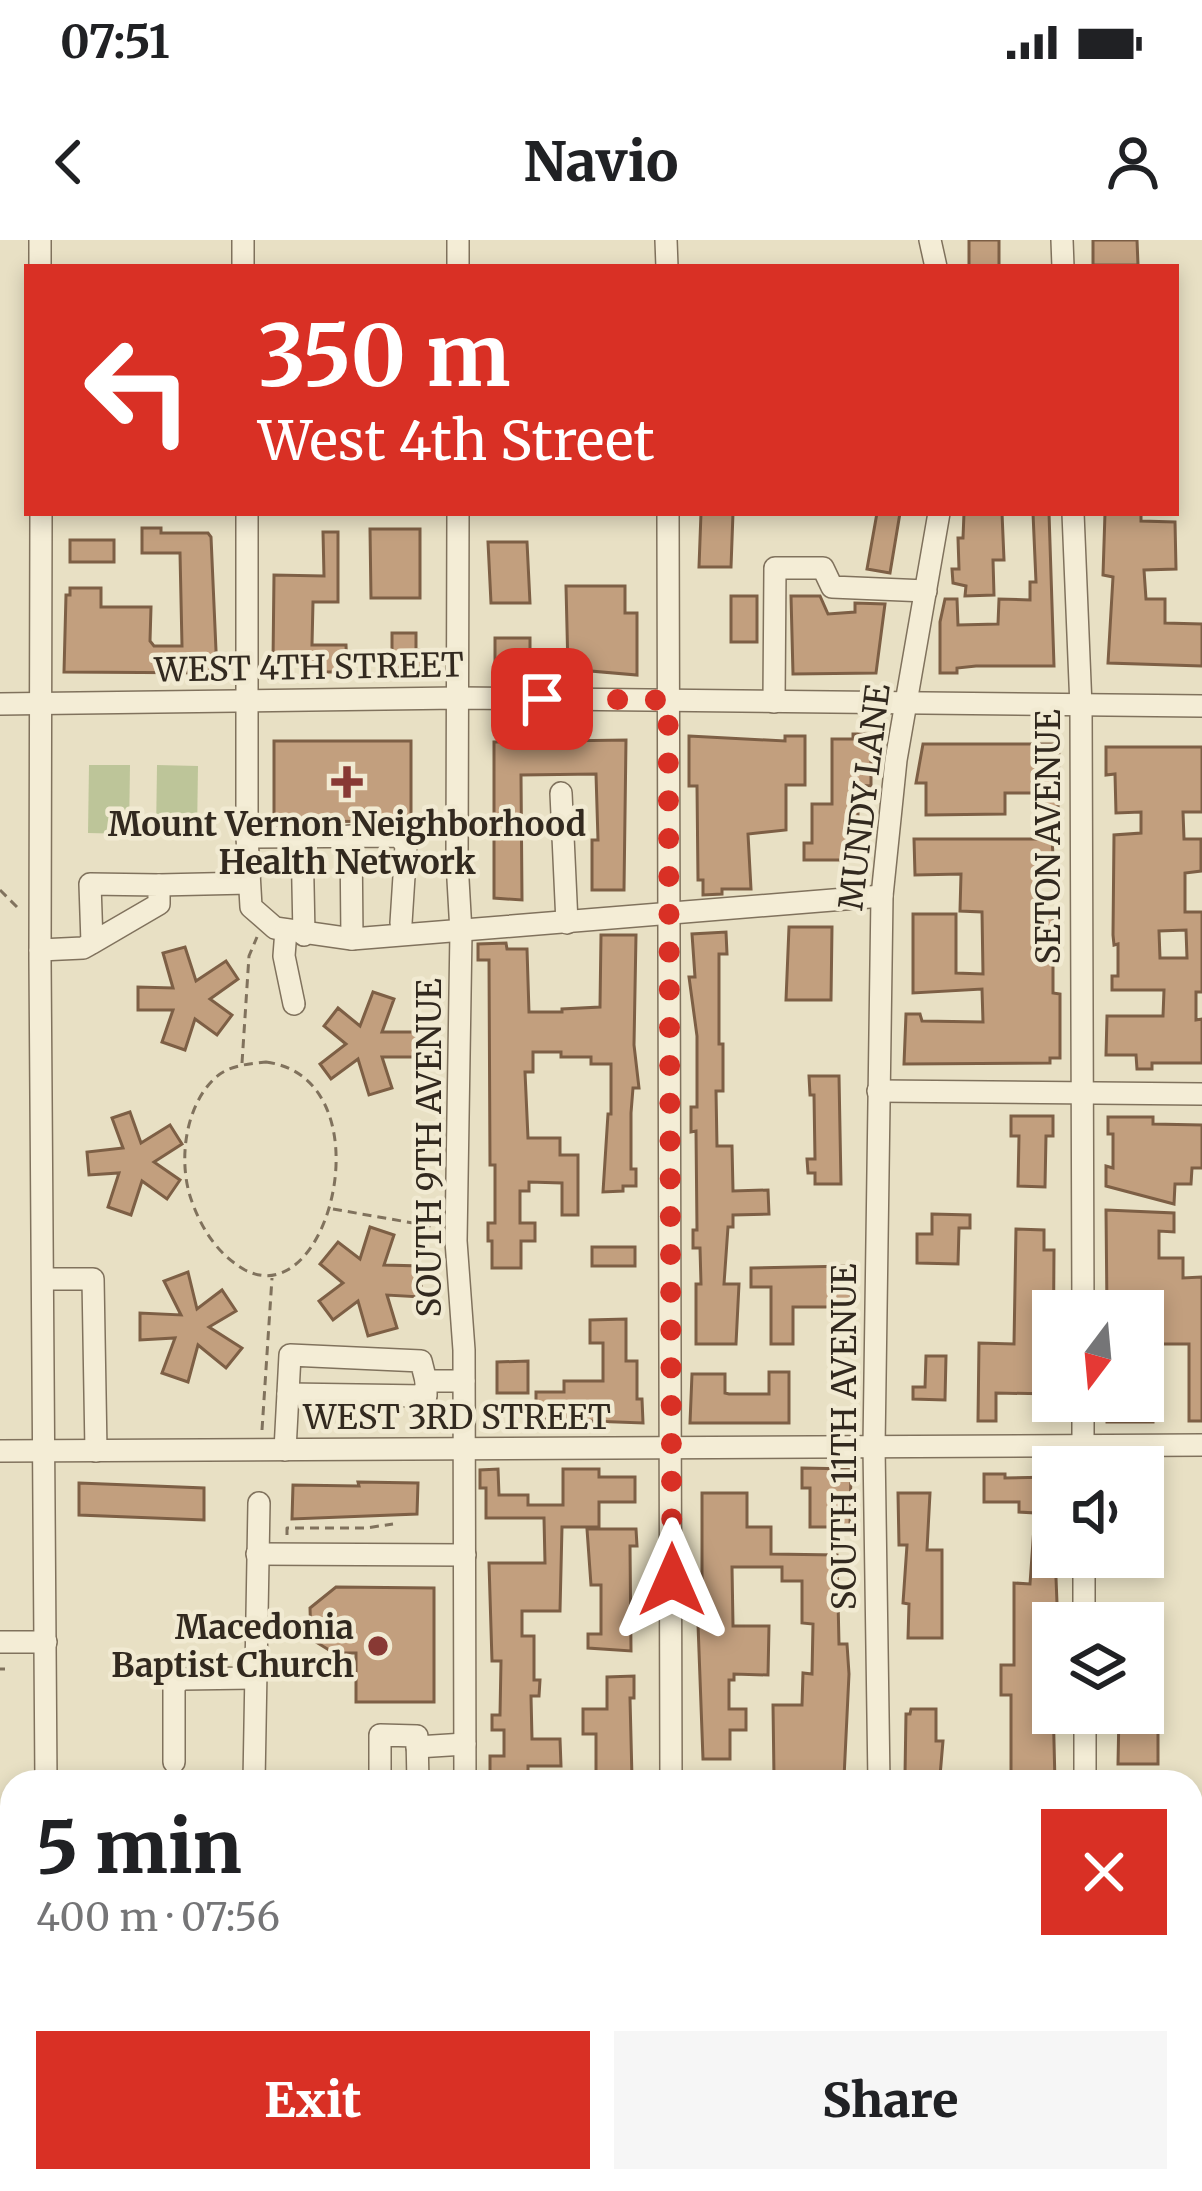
<!DOCTYPE html>
<meta charset="utf-8">
<style>
body{margin:0;font-family:Merriweather,serif;background:#f6f6f6;color:#202124;height:100vh;display:flex;flex-direction:column;font-size:45px;white-space:nowrap}
*{box-sizing:border-box;margin:0}
p{font-size:39px;color:#757577}
.icon{flex:none;width:66px;height:66px;fill:none;stroke:currentColor;stroke-width:2;stroke-linecap:round;stroke-linejoin:round}
.map{position:relative;flex:1;overflow:hidden}
.panel{position:absolute;left:0px;top:1530px;width:1203px;height:423px;display:flex;flex-direction:column;background:#fff;border-radius:36px 36px 0 0;box-shadow:0 6px 18px #0003}
.panel>*{flex:none}
.hud{position:absolute;left:24px;top:24px;width:1155px;height:252px;border-radius:0px;box-shadow:0 6px 18px #0003;background:#d93025;color:#fff;overflow:hidden}
.needle{width:78px;rotate:196deg}
.controls{position:absolute;left:1032px;top:1050px;display:grid;gap:24px}
.controls a{display:grid;place-items:center;width:132px;height:132px;border-radius:0px;background:#fff;box-shadow:0 6px 18px #0003;font-size:60px}
.pin{position:absolute;display:grid;place-items:center;width:102px;height:102px;color:#fff;margin:-51px;border-radius:24px;box-shadow:0 6px 18px #0006}
.me{position:absolute;width:132px;margin:-66px;rotate:0deg;stroke-linejoin:round;filter:drop-shadow(0 0 9px #0008)}
.turn{display:flex;align-items:center;gap:42px;height:252px;padding:0 36px;font-size:54px}
.turn .icon{width:156px;height:156px;stroke-width:2.5}
.turn b{display:block;font-size:84px;line-height:102px}
.round{display:grid;place-items:center;flex:none;width:126px;height:126px;border-radius:0px;background:#f6f6f6}
.headline{display:flex;align-items:center;justify-content:space-between;height:204px;padding:0 36px}
h1{font-size:72px;font-weight:800;line-height:90px}
.action{display:flex;gap:24px;margin-top:auto;padding:24px 36px}
.action a{flex:1;height:138px;border-radius:0px;background:#d93025;color:#fff;font-size:48px;font-weight:800;line-height:138px;text-align:center}
.action a+a{background:#f6f6f6;color:#202124}
.status{display:flex;justify-content:space-between;align-items:center;height:84px;padding:0 60px;background:#fff;direction:ltr}
.status svg{height:33px;fill:currentColor}
header{display:flex;justify-content:space-between;align-items:center;height:156px;padding:0 36px;background:#fff;font-size:54px;font-weight:800}
.map>svg:first-child{display:block}
.green{fill:#bdc599}
.building{fill:#c29f7e;stroke:#7d5f45;stroke-width:3;fill-rule:evenodd}
.lines{fill:none;stroke-linecap:round;stroke-linejoin:round}
.minor-casing{stroke:#80725d;stroke-width:24}
.path{stroke:#80725d;stroke-width:3;stroke-dasharray:9 6;stroke-linecap:butt}
.minor{stroke:#f4edd6;stroke-width:21}
.route{stroke:#d93025;stroke-width:21;stroke-dasharray:0 37.8}
.poi-dot{fill:#883934;stroke:#f1ead2;stroke-width:4.5}
.labels{text-anchor:middle;stroke-width:9;stroke-linejoin:round;paint-order:stroke}
.street-label{font-size:33px;fill:#32291f;stroke:#f1ead2}
.poi-label{font-size:33px;font-weight:bold;fill:#32291f;stroke:#f1ead2}
</style>
<div class="status"><b>07:51</b><svg viewBox="0 0 49 12"><path d="M0 12V9h3v3zM5 12V6h3v6zM10 12V3h3v9zM15 12V0h3v12zM26 1h20v11H26zM47 4h2v5h-2z"/></svg></div>
<header><svg class="icon" aria-label="back" viewBox="0 0 24 24"><path d="M15 5l-7 7 7 7"/></svg>Navio<svg class="icon" aria-label="person" viewBox="0 0 24 24"><circle cx="12" cy="8" r="4"/><path d="M4 21q1-7 8-7t8 7"/></svg></header>
<div class="map">
<svg width="1202" height="1951" viewBox="0 0 1202 1951">
<rect width="100%" height="100%" fill="#e8e0c4"/>
<g class="green">
<path d="M89,525H130L129,594L88,593Z"/>
<path d="M157,525L198,526L197,594H156Z"/>
</g>
<g class="building">
<rect x="969" y="0" width="30" height="27"/>
<path d="M1093,0H1137L1138,25H1093Z"/>
<path d="M701,273H733L731,327H699Z"/>
<path d="M877,273H900L890,333L867,329Z"/>
<path d="M964,273H1002L1004,320H993L994,355L965,356L966,346L953,343L952,329H959L958,298H963Z"/>
<path d="M1033,273H1049L1054,426H976L957,428V433H940V382L945,359H957L958,385L998,384L999,359L1030,360V342H1036Z"/>
<path d="M1105,273H1141V281L1175,282L1176,329L1144,330L1146,359H1165V383L1202,384V426L1108,423L1113,337L1103,335Z"/>
<path d="M142,288H161V293H208L211,297L217,433L64,432L66,355H70V348H101V367H151L150,401L154,406H182L180,313H142Z"/>
<path d="M370,289H420V358H371Z"/>
<path d="M323,292H338V362H313L312,405H346L347,432H324V423L273,422L274,335L324,336Z"/>
<rect x="70" y="300" width="44" height="22"/>
<path d="M488,302H527L530,363H491Z"/>
<path d="M566,346H625V373H637V435L568,429Z"/>
<rect x="731" y="356" width="26" height="46"/>
<path d="M791,356H820L828,374L855,372V363L885,364L876,433L793,434Z"/>
<path d="M392,393H416V410H424V426L418,431H392Z"/>
<rect x="495" y="398" width="35" height="26"/>
<path d="M853,494H871V546L858,545V582H848V620H804V603H812V564H832V499H853Z"/>
<path d="M689,496L785,501V496H805V545H786V590L748,594L751,649H722V654L703,655V640H698L697,546H689Z"/>
<path d="M626,500L624,650H592V600H598L596,534L521,535L522,660L494,658V502Z"/>
<path d="M274,501H411V587L399,581L274,582Z"/>
<path d="M923,504H1059L1058,573H1044V553H1005V574L926,575V543H916Z"/>
<path d="M1106,507H1202V572H1183L1184,599H1201V631L1185,633V672H1202V752H1196V780L1202,779V823H1152V829H1137L1136,815H1106L1107,776H1163L1164,750H1112V736H1118V704L1114,705L1113,695L1114,595L1141,593V572L1116,573L1115,534L1106,535ZM1186,690L1187,718H1160L1159,691Z"/>
<path d="M914,599H1052L1054,631L1035,632V677H1053V753L1060,754V818H1050V823L904,824L906,774H920L922,781L983,782L982,749L913,753V674H956V733L983,734L982,672L960,671L961,634L915,635Z"/>
<path d="M789,687H832L831,760H786Z"/>
<path d="M726,692L727,714H719V804H723V851H716L717,906H732L733,951L768,950L769,974L733,975V987H728L724,1044H739L736,1104H696V1044H701L700,1008H693V990H697L696,891L691,892V867H697V796L689,737H695L692,694Z"/>
<path d="M601,695H636L634,805L639,848H633L631,873V929H636V946H623V951L603,952L608,874H611V824H591V817H561V812H533V832H525L528,898H560V915H578V975H562V943L529,942V951H520V983H535V1001H521V1028H492V1001H488V983H495V925H490L489,720H478V704L506,703L507,709H527L529,772H562V769L600,767Z"/>
<path d="M185,707L196,741L226,721L238,739L210,759L232,775L217,795L195,779L185,810L162,802L173,770H138V747L173,748L163,713Z"/>
<path d="M373,752L394,759L382,792H418V817H382L392,848L369,855L358,819L331,839L320,824L346,804L324,786L338,768L360,786Z"/>
<path d="M809,836H839L841,944H815V933H808L807,919H815L814,855H810Z"/>
<path d="M130,872L141,903L170,885L182,904L154,922L180,940L167,959L142,941L131,975L108,967L119,933L89,935L87,912L123,908L112,878Z"/>
<path d="M1011,876H1053V896H1046L1045,947L1018,946L1019,896H1011Z"/>
<path d="M1108,877H1153V884L1202,885V928H1192L1191,944H1175L1174,964L1106,946V926L1113,928V894H1108Z"/>
<path d="M1106,970L1174,973V992L1159,991V1018H1183V1038L1202,1037V1181H1189V1104H1143V1071H1107Z"/>
<path d="M932,974L970,975V988H959L958,1024L917,1023V994H932Z"/>
<path d="M370,987L394,995L384,1025L422,1026L421,1057L387,1055L397,1088L368,1096L358,1061L333,1080L319,1061L343,1043L320,1024L338,1002L360,1019Z"/>
<path d="M1016,989L1044,990V1010H1054L1053,1154L996,1153V1181H978L979,1103L1014,1104Z"/>
<rect x="592" y="1007" width="43" height="19"/>
<path d="M850,1026L851,1067H793V1104H771V1047H751V1028Z"/>
<path d="M188,1032L197,1069L222,1050L236,1071L209,1087L242,1108L226,1128L198,1105L188,1142L162,1133L175,1098L140,1100V1073L181,1075L164,1041Z"/>
<path d="M626,1079V1121H637V1159H642L643,1183L536,1179V1152H564V1141H603V1103H590V1080Z"/>
<path d="M926,1116H946L945,1160L913,1159V1147H925Z"/>
<path d="M528,1121V1153H497V1122Z"/>
<path d="M769,1132H789V1183H690L692,1134H725V1153L729,1154H769Z"/>
<rect x="1107" y="1161" width="46" height="21"/>
<path d="M802,1228L851,1229L850,1287H810V1248H802Z"/>
<path d="M498,1229L499,1255H528V1265H563V1229H599V1237H635V1262H599V1287H562L560,1371H522V1396H534V1440H540L539,1456H531L532,1499H560L561,1526H528V1536H490V1516H504V1490H492V1475H500L501,1421H492L489,1323H545L544,1278H486V1248H480V1230Z"/>
<path d="M984,1234H1005V1238L1052,1237L1057,1363L1053,1420H1045V1462H1053L1055,1542H1011V1455H1001V1425H1014V1343L1030,1344L1035,1273L1019,1272V1262H984Z"/>
<path d="M358,1242L418,1243L417,1274L292,1279L293,1245L359,1246Z"/>
<path d="M79,1243L204,1248V1280L79,1275Z"/>
<path d="M702,1253H747V1287H771V1314L837,1315L839,1404H847L849,1434L844,1538L774,1537L773,1465H802L803,1433L812,1434L813,1384L802,1383V1341H782V1327H732L733,1386H769L768,1435L734,1434V1440H729V1469H746V1490H730V1519H703L697,1357L702,1358Z"/>
<path d="M898,1253H930L927,1310H942V1398H908L909,1364L903,1363L907,1305H899Z"/>
<path d="M587,1289H636L637,1306H630L631,1411L588,1408V1394H601V1345H591Z"/>
<path d="M336,1347L434,1348V1462H356V1413H334L311,1399L310,1368Z"/>
<path d="M634,1436V1458H630L632,1538L596,1535V1494H583V1469H607V1437Z"/>
<path d="M911,1469H936V1501H943L940,1536L905,1535L906,1474H910Z"/>
<path d="M1143,1472H1158V1524H1118L1119,1473Z"/>
</g>
<g class="lines">
<defs>
<g id="minor">
<path d="M40,0V27"/>
<path d="M243,0V27"/>
<path d="M458,0V27"/>
<path d="M666,0L667,27"/>
<path d="M930,0L936,27"/>
<path d="M1062,0L1063,27"/>
<path d="M41,273L40,719L46,1542"/>
<path d="M247,273V597L251,667L275,688L352,699L882,656"/>
<path d="M458,273L457,622L461,692L456,1001L464,1110L465,1542"/>
<path d="M668,273L671,1542"/>
<path d="M1073,273L1081,467L1083,1071"/>
<path d="M774,462L775,328H823L832,347L926,351"/>
<path d="M0,464L458,458L1202,466"/>
<path d="M561,553L567,683"/>
<path d="M351,596L352,699"/>
<path d="M247,597L399,596L406,605L401,683"/>
<path d="M302,597L304,695"/>
<path d="M159,645L249,643"/>
<path d="M286,690L284,716L294,764"/>
<path d="M40,710L83,708L92,703L159,664V645L90,644L92,703"/>
<path d="M878,851L1202,854"/>
<path d="M44,1039H93L96,1211"/>
<path d="M288,1154L426,1156V1141H464"/>
<path d="M1083,1161V1227"/>
<path d="M285,1210L290,1115L421,1121L426,1141"/>
<path d="M0,1211L1202,1205"/>
<path d="M257,1314L465,1315"/>
<path d="M1084,1317V1383"/>
<path d="M0,1402H46"/>
<path d="M1085,1473V1542"/>
<path d="M417,1507L465,1504"/>
<path d="M174,1522V1445L182,1439L254,1438"/>
<path d="M254,1542L259,1263"/>
<path d="M380,1542V1495L417,1496L418,1542"/>
<path d="M879,1542L874,1207L882,656L896,520L939,273"/>
<path d="M0,1590H12"/>
<path d="M1191,1869H1202"/>
<path d="M0,1875H12"/>
<path d="M666,1941V1951"/>
<path d="M1089,1941V1951"/>
<path d="M876,1946H920V1941"/>
<path d="M45,1951V1941"/>
<path d="M255,1951V1941"/>
<path d="M465,1951V1941"/>
</g>
</defs>
<use href="#minor" class="minor-casing"/>
<g class="path">
<path d="M0,650L21,671"/>
<path d="M266,822C388,838 331,1075 245,1030C217,1014 201,988 191,959C178,921 185,866 215,838C229,825 249,824 266,822Z"/>
<path d="M242,823L249,716L257,697"/>
<path d="M333,969L436,987"/>
<path d="M262,1190L272,1038"/>
<path d="M287,1295V1288H366L393,1284"/>
<path d="M0,1429H5"/>
</g>
<use href="#minor" class="minor"/>
</g>
<g class="lines">
<path class="route" d="M542,459L668,460L672,1340"/>
</g>
<g class="poi-dot">
<path d="M341 524h12v12h12v12h-12v12h-12v-12h-12v-12h12z"/>
<circle cx="378" cy="1406" r="12"/>
</g>
<g class="labels">
<g class="street-label">
<text transform="translate(309 427) rotate(-1)" y="12">WEST 4TH STREET</text>
<text transform="translate(864 557) rotate(-83)" y="12">MUNDY LANE</text>
<text transform="translate(1048 597) rotate(-90)" y="12">SETON AVENUE</text>
<text transform="translate(429 908) rotate(-90)" y="12">SOUTH 9TH AVENUE</text>
<text x="457" y="1189">WEST 3RD STREET</text>
<text transform="translate(844 1197) rotate(-90)" y="12">SOUTH 11TH AVENUE</text>
</g>
<g class="poi-label">
<text x="347" y="596">Mount Vernon Neighborhood<tspan x="347" dy="38">Health Network</tspan></text>
<text x="354" y="1399" text-anchor="end">Macedonia<tspan x="354" dy="38">Baptist Church</tspan></text>
</g>
</g>
</svg>
<div class="controls">
<a><svg class="needle" viewBox="-14 -14 28 28"><path d="M0-13l5 13h-10z" fill="#e53935"/><path d="M0 13l5-13h-10z" fill="#757577"/></svg></a>
<a><svg class="icon" aria-label="sound" viewBox="0 0 24 24"><path d="M4 9h4l5-4v14l-5-4H4zM17 9q2 3 0 6"/></svg></a>
<a><svg class="icon" aria-label="layers" viewBox="0 0 24 24"><path d="M12 4l9 5-9 5-9-5zM3 14l9 5 9-5"/></svg></a>
</div>
<div class="pin" style="left:542px;top:459px;background:#d93025"><svg class="icon" aria-label="arrive" viewBox="0 0 24 24"><path d="M6 21V4h12l-3 4 3 4H6"/></svg></div>
<svg class="me" style="left:672px;top:1340px" viewBox="-20 -20 40 40"><path d="M0-17L14 15 0 8-14 15z" fill="#d93025" stroke="#fff" stroke-width="4"/></svg>
<div class="hud">
<div class="turn"><svg class="icon" aria-label="left" viewBox="0 0 24 24"><path d="M17 20v-9H6M10 6l-5 5 5 5"/></svg><div><b>350 m</b>West 4th Street</div></div>
</div>
<section class="panel">
<div class="headline"><div><h1>5 min</h1><p>400 m · 07:56</p></div><a class="round" style="background:#d93025;color:#fff"><svg class="icon" aria-label="close" viewBox="0 0 24 24"><path d="M6 6l12 12M18 6L6 18"/></svg></a></div>
<div class="action"><a>Exit</a><a>Share</a></div>
</section>
</div>
